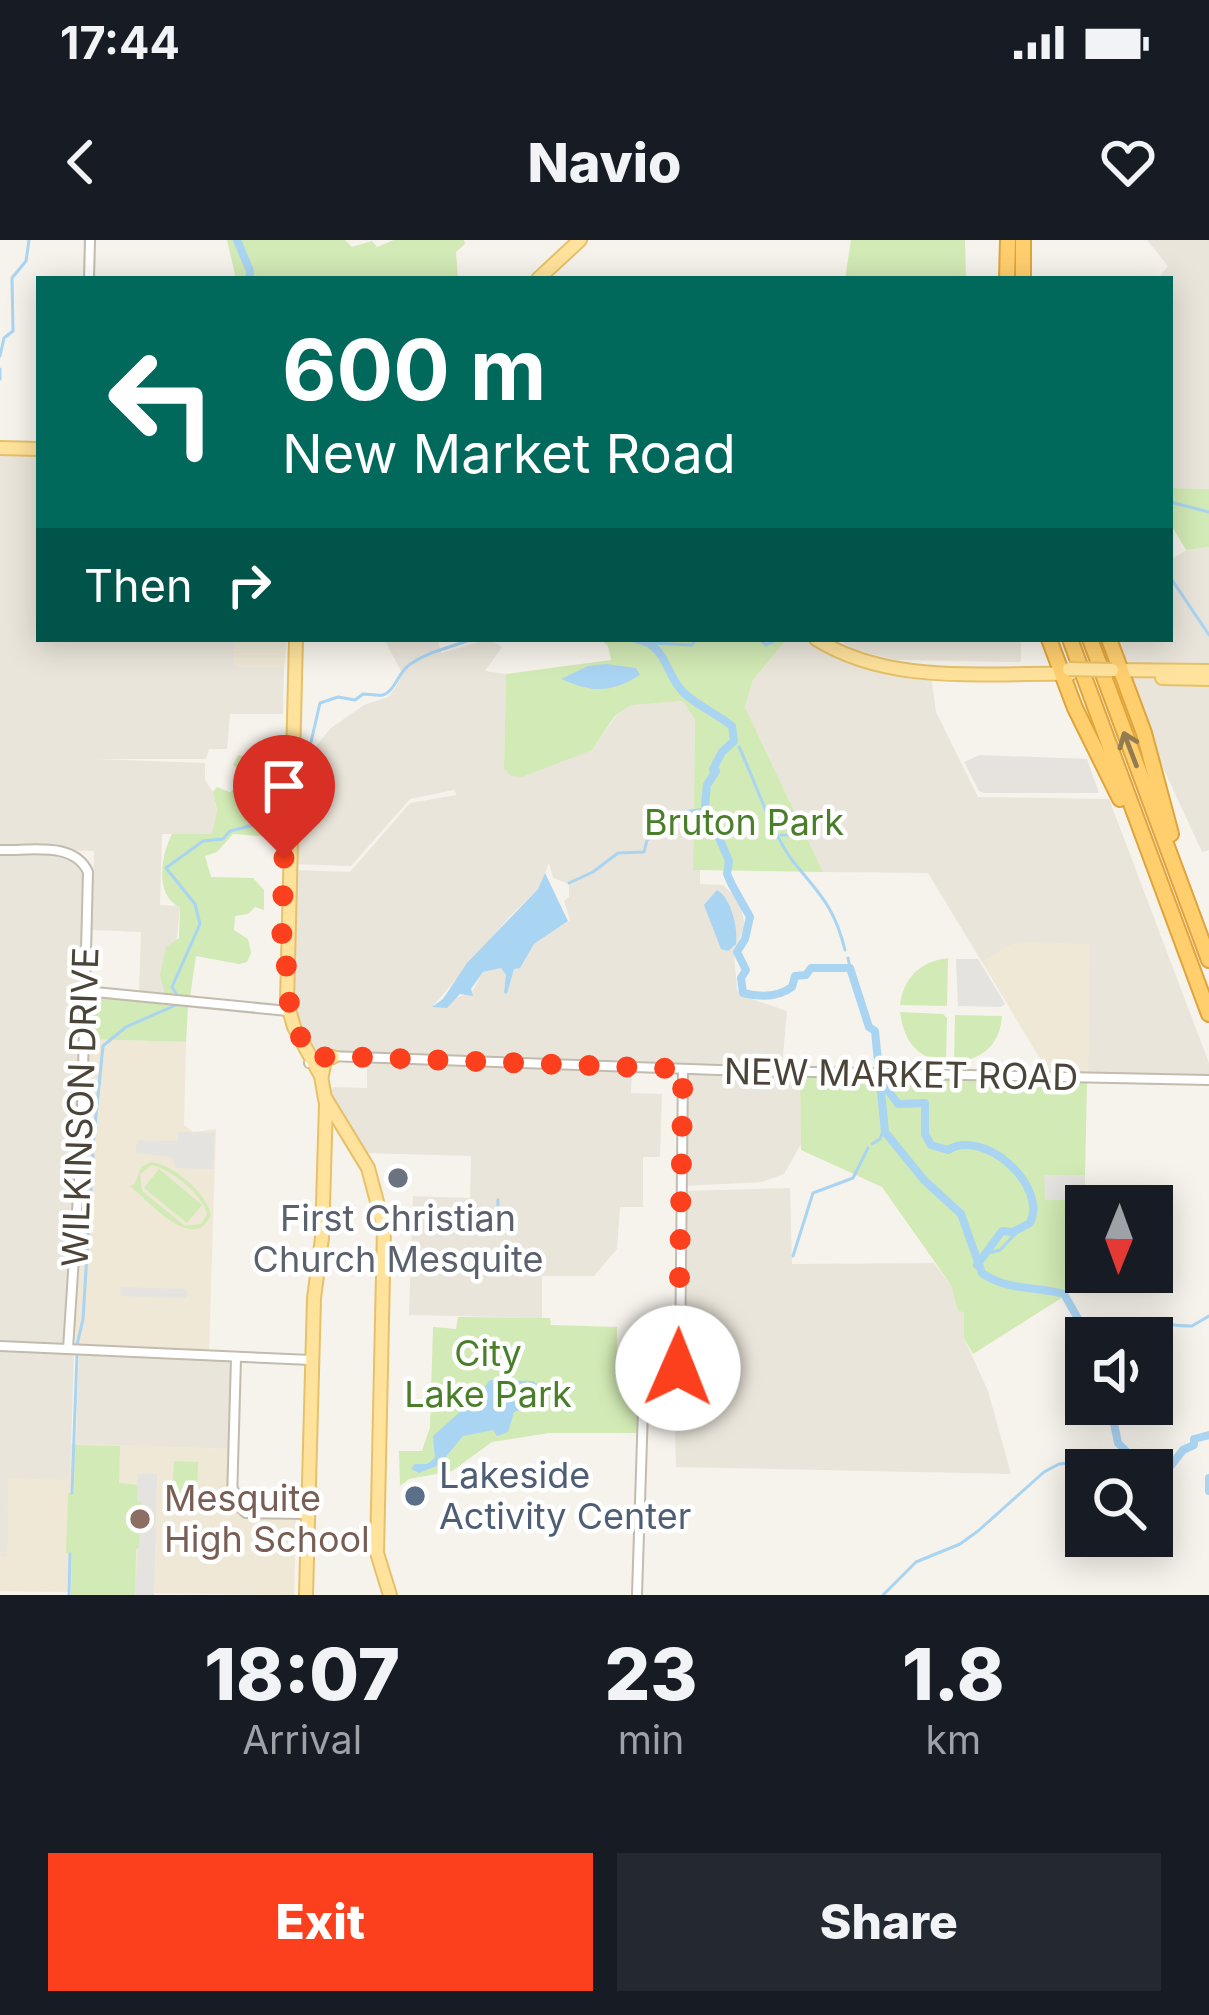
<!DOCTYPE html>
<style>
body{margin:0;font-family:Inter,sans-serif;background:#242831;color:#f1f3f6;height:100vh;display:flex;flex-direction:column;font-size:45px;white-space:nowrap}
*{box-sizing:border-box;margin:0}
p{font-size:39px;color:#9ea1a6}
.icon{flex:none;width:66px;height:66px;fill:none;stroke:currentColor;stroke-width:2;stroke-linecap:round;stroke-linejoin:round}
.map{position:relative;height:1355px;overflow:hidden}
.side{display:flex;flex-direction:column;background:#171b24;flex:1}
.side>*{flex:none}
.banner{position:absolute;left:36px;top:36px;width:1137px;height:366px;border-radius:0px;box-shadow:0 6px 30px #0003;background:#00695c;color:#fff;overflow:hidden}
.needle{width:78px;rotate:181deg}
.fabs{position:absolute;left:1065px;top:945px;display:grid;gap:24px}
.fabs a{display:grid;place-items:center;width:108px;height:108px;border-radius:0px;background:#171b24;box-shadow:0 6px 30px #0003;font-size:60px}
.pin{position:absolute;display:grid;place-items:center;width:102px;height:102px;color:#fff;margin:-123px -51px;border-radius:50% 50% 50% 0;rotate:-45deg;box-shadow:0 0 12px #0007}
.pin .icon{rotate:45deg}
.me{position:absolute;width:132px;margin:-66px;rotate:1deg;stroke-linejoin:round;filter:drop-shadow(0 0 9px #0008)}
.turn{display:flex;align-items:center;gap:42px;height:252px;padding:0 48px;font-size:54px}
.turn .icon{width:156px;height:156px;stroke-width:2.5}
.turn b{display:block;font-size:84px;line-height:102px}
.then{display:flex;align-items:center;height:114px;padding:0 48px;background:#0003;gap:24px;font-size:45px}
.eta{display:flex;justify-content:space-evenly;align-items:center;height:204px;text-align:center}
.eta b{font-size:72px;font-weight:800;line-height:84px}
.action{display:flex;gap:24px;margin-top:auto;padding:24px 48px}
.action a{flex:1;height:138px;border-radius:0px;background:#fc3f1d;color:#fff;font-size:48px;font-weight:800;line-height:138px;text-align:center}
.action a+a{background:#242831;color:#f1f3f6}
.status{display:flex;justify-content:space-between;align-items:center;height:84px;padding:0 60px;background:#171b24;direction:ltr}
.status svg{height:33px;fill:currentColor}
header{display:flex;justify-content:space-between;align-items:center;height:156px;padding:0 48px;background:#171b24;font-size:54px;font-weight:800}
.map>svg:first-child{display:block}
.residential{fill:#eae5da;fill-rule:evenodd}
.industrial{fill:#e6e2dd}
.education{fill:#efe8d6}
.green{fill:#d2eab5;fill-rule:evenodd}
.parking{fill:#e5e3e0}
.water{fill:#a9d4f2}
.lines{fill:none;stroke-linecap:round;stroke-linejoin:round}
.stream{stroke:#a9d4f2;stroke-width:3}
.river{stroke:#a9d4f2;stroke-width:8}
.minor-casing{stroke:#c2bbae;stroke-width:12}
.major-casing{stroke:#e6c16a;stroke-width:16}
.highway-casing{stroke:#e0a43c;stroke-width:18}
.minor{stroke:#fff;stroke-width:8}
.major{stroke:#ffe39c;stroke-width:12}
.highway{stroke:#ffcf6e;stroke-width:14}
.major-bridge-casing{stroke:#e6c16a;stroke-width:16;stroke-linecap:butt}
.major-bridge{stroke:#ffe39c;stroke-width:12}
.oneway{stroke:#937c4e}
.route{stroke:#fc3f1d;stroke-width:21;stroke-dasharray:0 37.8}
.worship-dot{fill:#6b7280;stroke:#fff;stroke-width:4.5}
.service-dot{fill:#5c6f8a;stroke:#fff;stroke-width:4.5}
.education-dot{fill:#8d6e63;stroke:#fff;stroke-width:4.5}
.labels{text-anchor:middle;stroke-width:9;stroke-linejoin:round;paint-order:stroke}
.park-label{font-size:36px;fill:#4a7f2a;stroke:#fff}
.street-label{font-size:36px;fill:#4b4439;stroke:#fff}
.worship-label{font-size:36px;fill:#5b616d;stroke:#fff}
.service-label{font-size:36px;fill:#4e5e75;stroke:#fff;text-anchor:start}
.education-label{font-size:36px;fill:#785e54;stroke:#fff;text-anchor:start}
</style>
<div class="status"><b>17:44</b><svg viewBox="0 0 49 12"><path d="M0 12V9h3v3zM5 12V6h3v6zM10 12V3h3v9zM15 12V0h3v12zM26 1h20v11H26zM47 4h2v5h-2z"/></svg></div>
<header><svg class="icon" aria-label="back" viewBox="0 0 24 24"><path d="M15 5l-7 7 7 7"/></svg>Navio<svg class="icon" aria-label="heart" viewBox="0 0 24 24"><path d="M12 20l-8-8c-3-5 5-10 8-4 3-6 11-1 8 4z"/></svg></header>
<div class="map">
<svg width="1209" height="1355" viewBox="0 0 1209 1355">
<rect width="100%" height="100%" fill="#f6f3ec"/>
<g class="residential">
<path d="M1147,0H1209V249L1170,248V39H1158L1168,26Z"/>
<path d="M0,212H39V399H234V426L284,427L283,474H230L227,509H209L206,519H97L205,523V540L213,552L217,571L212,594H162L160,665L180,666L171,756L139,752L141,692L92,690L94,611L0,609Z"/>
<path d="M1209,307V427L1126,425L1117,399H1170V320L1187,310Z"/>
<path d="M384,399H438L441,413L489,399L502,407L485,431L506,434L504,527L592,510L616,476L631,464L684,461L695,480L693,629L700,630V644L723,645L739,660L745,685L734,713L737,750L743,756L787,771L782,827L311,812L291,770L294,630L350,632L410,563L457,555L454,550L410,559L351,626L294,624L295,532L331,488L364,465L388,457L396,447L402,433ZM549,623L553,638L569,644V657L564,661L570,680L534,704L520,727L514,729L507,754L506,735L501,728L483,732L472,752L433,766L511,675L539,648Z"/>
<path d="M787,399H812L931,435L936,472L978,557L1109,559L1209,823V836L1088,832L1089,704H1013L982,722L928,633L823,632L745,467L753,440Z"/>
<path d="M838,399H1042L1043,402H1021V422L895,420L853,409Z"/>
<path d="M1130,437L1209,441V610L1202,612L1149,497Z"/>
<path d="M0,612L62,613L81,621L88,640L66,1107L0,1105Z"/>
<path d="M367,823L632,832L631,853L662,854L660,917H643V967H620L617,1009L594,1036H542V1078L409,1075L413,956L470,958L471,916L366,913L330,851L334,847L367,848Z"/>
<path d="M687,834L800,837L801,904L784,934L762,942L684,946Z"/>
<path d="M790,948L792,1024L934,1023L951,1045L958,1070L964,1071V1098L988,1151L1011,1234L676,1227L675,1193L691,1175L692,1135L682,1121L686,951Z"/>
<path d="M0,1110L74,1112L70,1240L7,1317H0Z"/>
<path d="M79,1113L233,1121L230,1209L76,1204Z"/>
</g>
<path class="industrial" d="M980,515L1087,519L1099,553H984L979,551L964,522Z"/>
<g class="education">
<path d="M234,399H287L284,427L234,426Z"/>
<path d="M1029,702L1090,704L1088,832L1043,831V824L982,722L1012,704Z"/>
<path d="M88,799L186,802L184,885L193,892L216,889L209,1112L111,1110L75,1105Z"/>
<path d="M71,1203L230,1209L228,1264L250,1278L296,1280L294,1355L0,1351V1317L7,1316L8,1238L69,1240Z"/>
</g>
<g class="green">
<path d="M227,0H345L352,7L372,1L377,7L394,0H464L465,4L456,12L458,39H236Z"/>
<path d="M851,0H965L966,39H845Z"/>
<path d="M1170,248L1209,249V307L1186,310L1170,283Z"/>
<path d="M600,399H787L753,440L745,467L823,632L693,630L695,480L683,461L631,465L615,476L592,510L522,537L511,536L504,528L506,434L611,420L608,406Z"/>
<path d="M238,515L283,525L284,573L273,597L233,594L217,612L205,616L211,637L253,638L264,650V670L255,667L248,674L235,676L234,690L248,699L251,713L247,722L239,724L196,716L190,757L166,758L160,735L166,707L179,698L180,667C154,656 161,615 172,594H212L217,570L213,552L217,547L230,552L243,542L241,531L233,525Z"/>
<path d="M948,718L947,766L900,765C903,738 921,721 948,718Z"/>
<path d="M90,755L188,766L186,802L88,799Z"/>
<path d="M900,772L943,774L947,778L946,822C916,818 904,801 900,772Z"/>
<path d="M955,775L1002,776C1000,805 982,820 954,822Z"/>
<path d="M800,837L1087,843L1084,983L1079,1047L973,1114L964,1098V1072L958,1071L951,1045L882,947L801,910Z"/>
<path d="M151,922C172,924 207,953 211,975C193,1014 150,962 130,946L135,944L141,927ZM152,925C172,930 202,954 207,974L201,984L185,986L142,951L140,934Z"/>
<path d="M159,929L202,965L187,983L144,948Z"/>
<path d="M458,1077L550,1078L551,1085L617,1087V1140H640L639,1193H549L492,1202L452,1231L409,1239L400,1246L399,1211H422L430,1187L433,1087L456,1089Z"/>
<path d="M75,1205L120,1206L119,1243L138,1245L137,1260L142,1261L140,1308L136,1309L135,1355H71L72,1314L66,1313L68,1253H74Z"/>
<path d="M174,1221L198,1222L197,1259L172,1258Z"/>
</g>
<g class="parking">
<path d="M956,719H978L1005,764L1001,767L958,766Z"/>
<path d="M178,892L215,893L213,929L176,928L172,917L136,913L137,900L178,901Z"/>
<path d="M1044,935H1085L1084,960H1045Z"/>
<path d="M121,1047L186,1049L187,1058L120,1056Z"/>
<path d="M138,1234H157L154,1355H135L142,1262L137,1261Z"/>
</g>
<g class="water">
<path d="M606,424L636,428L640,435C611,453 593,453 561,439L588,426Z"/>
<path d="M545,633L568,681L534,704L520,728L514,729L507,754L504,753L506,735L501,728L483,732L471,749L473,756L460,754L447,768L432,767L443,759L467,723L538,649Z"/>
<path d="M717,650C731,658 738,687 736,704L728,711L721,709L704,665Z"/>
<path d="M490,1140L533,1141L539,1146L537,1163L514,1172L508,1192L497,1196L493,1190L463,1196L439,1225L419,1233L411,1229L415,1224H427L435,1218L433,1196L478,1156Z"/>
</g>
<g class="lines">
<g class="stream">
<path d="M0,116L4,98L13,91L12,38L26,21L29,0"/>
<path d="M0,129V139"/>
<path d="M1170,262L1209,272"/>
<path d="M1170,337L1209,395"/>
<path d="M751,399H752"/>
<path d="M760,399L766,405L778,399"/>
<path d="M653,403L692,405L696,399"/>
<path d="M734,501L736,503"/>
<path d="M739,507C754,538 772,594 792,620C819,654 834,665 845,710"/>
<path d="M299,522L311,502L320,463L338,457L355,460L363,454C368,454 378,456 383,455C395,451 398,433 409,425C430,410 448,409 472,399"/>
<path d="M660,575L706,569"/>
<path d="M781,595H803"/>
<path d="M569,643L593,632L618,613L644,612L647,600L653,597L655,578"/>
<path d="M848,718L850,728"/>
<path d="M177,755L172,747L200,684L195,664L166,628L203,601L223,599L230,591L254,585L250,557L251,553L263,554L264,547L253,540V528L265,526L268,535L280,538"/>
<path d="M872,904L880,899L885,886"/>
<path d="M93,905L103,806L126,787L176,765"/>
<path d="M498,960L497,989H513"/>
<path d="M988,1013L1000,1010L1018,991"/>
<path d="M793,1016L813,953L853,938L868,908"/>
<path d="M1112,1098L1116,1086C1150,1077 1159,1086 1192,1086L1209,1076"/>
<path d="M77,1105L83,1079L93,915"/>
<path d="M1109,1230H1115"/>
<path d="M1127,1230L1126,1225H1133"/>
<path d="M72,1253L77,1114"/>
<path d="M69,1355L70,1314"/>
<path d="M883,1355L916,1322L960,1304L978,1291L1044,1232L1059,1224L1092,1221L1095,1230"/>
</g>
<g class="river">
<path d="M237,0L250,31L249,39"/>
<path d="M636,399C668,405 664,434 684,453C698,466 717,474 732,486L734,501L722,512L713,529L716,531L707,545L705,565L729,621L727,634L732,645L750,677L745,699L737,712L746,730L741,738L743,753C759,757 777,758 792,747L795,736L806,735L811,728H850L869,787L875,791L885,892L924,940L961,974L982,1033C1007,1051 1035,1046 1064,1054L1089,1098"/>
<path d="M882,842L898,864L925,863V894L931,905L948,910C985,888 1048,946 1030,983L1013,992L1002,991L977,1025"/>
<path d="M1110,1164L1118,1203L1127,1212L1128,1221L1144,1230"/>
<path d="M1145,1230L1169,1228L1183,1210L1194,1205V1199L1209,1195"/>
<path d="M1209,1238V1251"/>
</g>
<defs>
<g id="minor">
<path d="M89,39L90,0"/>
<path d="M0,610C30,611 74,601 88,632L81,910L68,1109"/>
<path d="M85,751L288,771"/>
<path d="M309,823L328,816L718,830L1209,840"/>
<path d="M0,1106L311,1120"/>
<path d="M236,1118L232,1260L246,1273L307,1274"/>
<path d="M680,1122L696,1140"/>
<path d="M643,1156L655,1141L675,1132L680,1121L683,829"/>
<path d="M233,1249C248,1278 284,1265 311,1270"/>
<path d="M637,1355L644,1138"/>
</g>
<g id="major">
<path d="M538,39L580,0"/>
<path d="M0,208L39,209"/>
<path d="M296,399L287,762L294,787L321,836L326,864L322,998L314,1058L306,1355"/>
<path d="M816,399C891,446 985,432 1070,434"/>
<path d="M1114,430L1209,431"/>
<path d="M1162,438L1209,439"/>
<path d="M322,835L325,819L333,817"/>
<path d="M326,859L368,928L384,988L377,1313L390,1355"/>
</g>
<g id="highway">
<path d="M1007,39L1008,0"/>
<path d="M1023,39V0"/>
<path d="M1049,399L1075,468L1120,559"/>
<path d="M1070,399L1209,774"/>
<path d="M1090,399L1209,720"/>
<path d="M1109,399L1144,493L1171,594"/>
</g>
</defs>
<use href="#minor" class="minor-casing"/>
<use href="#major" class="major-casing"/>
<use href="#highway" class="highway-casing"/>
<use href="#minor" class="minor"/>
<use href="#major" class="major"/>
<use href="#highway" class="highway"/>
<defs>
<path id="major-bridge" d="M1069,429L1112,430"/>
</defs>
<use href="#major-bridge" class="major-bridge-casing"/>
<use href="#major-bridge" class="major-bridge"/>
</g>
<defs><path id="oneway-shaft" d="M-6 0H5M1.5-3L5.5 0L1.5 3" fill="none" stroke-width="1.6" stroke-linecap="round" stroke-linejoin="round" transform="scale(3)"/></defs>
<use class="oneway" href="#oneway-shaft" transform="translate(1130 509) rotate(-111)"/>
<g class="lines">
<path class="route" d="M284,618L281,726H288L290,779L314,820L328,816L683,829L678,1128"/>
</g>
<circle class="worship-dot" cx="398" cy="938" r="12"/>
<circle class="service-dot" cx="415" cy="1256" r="12"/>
<circle class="education-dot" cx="140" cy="1279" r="12"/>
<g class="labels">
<g class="park-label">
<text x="744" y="595">Bruton Park</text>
<text x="488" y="1126">City<tspan x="488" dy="41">Lake Park</tspan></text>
</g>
<g class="street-label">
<text transform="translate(901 834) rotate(1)" y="13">NEW MARKET ROAD</text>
<text transform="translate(80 867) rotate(-88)" y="13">WILKINSON DRIVE</text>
</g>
<g class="worship-label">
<text x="398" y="991">First Christian<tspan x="398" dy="41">Church Mesquite</tspan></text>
</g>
<g class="service-label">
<text x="439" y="1248">Lakeside<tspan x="439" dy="41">Activity Center</tspan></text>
</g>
<g class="education-label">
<text x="164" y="1271">Mesquite<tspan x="164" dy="41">High School</tspan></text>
</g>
</g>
</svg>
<div class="fabs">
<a><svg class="needle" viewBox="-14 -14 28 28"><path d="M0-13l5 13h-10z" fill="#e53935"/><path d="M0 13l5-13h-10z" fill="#9ea1a6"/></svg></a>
<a><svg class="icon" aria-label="sound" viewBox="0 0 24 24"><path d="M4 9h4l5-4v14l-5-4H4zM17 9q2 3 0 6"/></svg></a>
<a><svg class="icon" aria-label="search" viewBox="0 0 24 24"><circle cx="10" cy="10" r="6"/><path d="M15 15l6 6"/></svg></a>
</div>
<div class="pin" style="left:284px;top:618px;background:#d93025"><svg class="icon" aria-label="arrive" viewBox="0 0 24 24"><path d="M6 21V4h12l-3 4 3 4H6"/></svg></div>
<svg class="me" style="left:678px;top:1128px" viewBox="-20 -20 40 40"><circle r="19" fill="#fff"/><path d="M0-13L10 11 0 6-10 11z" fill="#fc3f1d"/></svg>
<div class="banner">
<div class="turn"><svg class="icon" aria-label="left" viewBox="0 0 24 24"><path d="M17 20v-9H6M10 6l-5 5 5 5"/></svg><div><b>600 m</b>New Market Road</div></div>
<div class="then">Then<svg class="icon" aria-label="right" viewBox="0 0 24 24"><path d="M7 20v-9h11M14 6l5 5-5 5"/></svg></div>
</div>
</div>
<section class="side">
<div class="eta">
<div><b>18:07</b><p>Arrival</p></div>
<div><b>23</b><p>min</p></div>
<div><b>1.8</b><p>km</p></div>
</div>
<div class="action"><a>Exit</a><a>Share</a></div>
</section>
